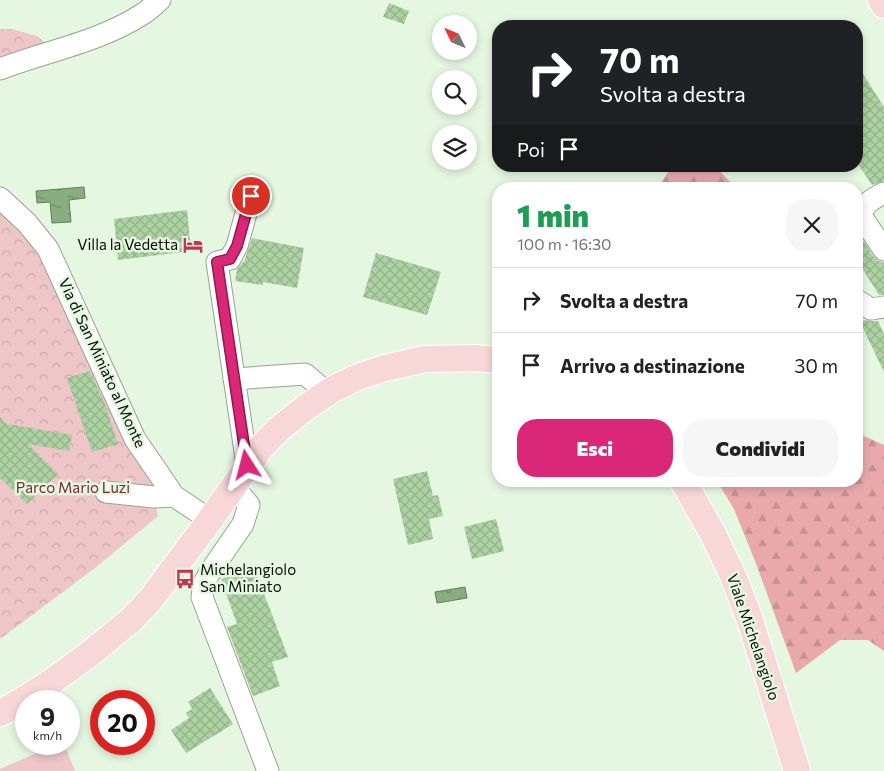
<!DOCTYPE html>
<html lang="it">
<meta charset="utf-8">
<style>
body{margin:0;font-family:Commissioner,sans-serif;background:#f6f6f6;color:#222;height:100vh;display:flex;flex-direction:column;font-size:19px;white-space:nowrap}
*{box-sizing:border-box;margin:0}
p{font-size:16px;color:#767676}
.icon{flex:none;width:28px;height:28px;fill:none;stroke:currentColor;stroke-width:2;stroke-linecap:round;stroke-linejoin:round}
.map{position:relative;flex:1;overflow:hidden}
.details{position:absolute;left:492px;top:182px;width:371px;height:305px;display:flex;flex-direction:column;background:#fff;border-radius:20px;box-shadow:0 2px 8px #0003}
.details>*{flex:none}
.banner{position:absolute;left:492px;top:20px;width:371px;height:152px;border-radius:20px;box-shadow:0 2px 8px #0003;background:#202124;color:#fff;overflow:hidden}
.needle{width:32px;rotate:313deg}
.controls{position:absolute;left:432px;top:15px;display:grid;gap:10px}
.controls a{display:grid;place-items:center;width:45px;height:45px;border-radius:50%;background:#fff;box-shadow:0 2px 8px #0003;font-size:25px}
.speed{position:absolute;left:15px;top:690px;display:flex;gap:10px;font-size:25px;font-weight:700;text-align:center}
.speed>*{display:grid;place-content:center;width:65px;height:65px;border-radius:50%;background:#fff;box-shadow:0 2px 8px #0003;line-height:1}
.speed small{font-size:12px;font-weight:400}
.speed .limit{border:8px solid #d22;background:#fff;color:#111}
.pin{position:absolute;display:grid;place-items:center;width:42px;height:42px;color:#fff;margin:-21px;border:2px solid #fff;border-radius:50%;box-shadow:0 1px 5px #0007}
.me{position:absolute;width:55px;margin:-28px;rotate:351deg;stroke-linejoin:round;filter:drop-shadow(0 0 4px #0008)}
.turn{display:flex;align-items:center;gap:18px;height:105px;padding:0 25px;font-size:22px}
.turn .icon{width:65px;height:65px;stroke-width:2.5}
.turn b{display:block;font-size:35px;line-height:42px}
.then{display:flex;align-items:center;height:48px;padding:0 25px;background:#0003;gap:10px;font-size:19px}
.round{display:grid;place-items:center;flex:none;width:52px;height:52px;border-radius:20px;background:#f6f6f6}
.overview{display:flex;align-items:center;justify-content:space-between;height:85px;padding:0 25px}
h1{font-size:30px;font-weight:800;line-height:38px;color:#1e9e55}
.action{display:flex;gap:10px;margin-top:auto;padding:10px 25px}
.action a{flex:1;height:58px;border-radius:20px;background:#db2777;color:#fff;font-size:20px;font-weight:800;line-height:58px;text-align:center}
.action a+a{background:#f6f6f6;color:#222}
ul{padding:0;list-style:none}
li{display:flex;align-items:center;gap:15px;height:65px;padding:0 25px;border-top:1px solid #e0e0e0}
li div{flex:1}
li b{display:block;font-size:19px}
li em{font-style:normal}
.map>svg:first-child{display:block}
.forest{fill:url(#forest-firs)}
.park{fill:url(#park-crowns)}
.pitch{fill:#efc6c7}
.water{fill:url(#water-ripples);stroke:#637d5b}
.building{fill:url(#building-cross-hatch)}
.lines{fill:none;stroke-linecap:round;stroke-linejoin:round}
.minor-casing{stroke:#95a590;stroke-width:23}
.major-casing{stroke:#fff;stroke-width:28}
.minor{stroke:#fff;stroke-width:21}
.major{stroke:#f8d7d9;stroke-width:26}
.route-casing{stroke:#8e194d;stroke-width:12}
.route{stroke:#db2777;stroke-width:9}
.labels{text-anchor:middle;stroke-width:5;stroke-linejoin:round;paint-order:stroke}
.poi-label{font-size:15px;fill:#090e07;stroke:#e5f7e0;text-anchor:end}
.street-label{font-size:15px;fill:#090e07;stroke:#e5f7e0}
.park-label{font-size:15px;fill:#762b34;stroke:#e5f7e0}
</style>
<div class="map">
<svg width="884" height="771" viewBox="0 0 884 771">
<defs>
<pattern id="forest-firs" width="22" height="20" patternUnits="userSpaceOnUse" patternTransform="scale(1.25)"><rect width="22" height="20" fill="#e9a9ac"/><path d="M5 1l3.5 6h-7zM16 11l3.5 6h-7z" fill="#c69092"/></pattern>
<pattern id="park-crowns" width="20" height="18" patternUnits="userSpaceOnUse" patternTransform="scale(1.25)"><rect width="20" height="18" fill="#efc6c7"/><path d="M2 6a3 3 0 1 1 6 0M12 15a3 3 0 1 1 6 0" fill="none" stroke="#cca9a9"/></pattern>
<pattern id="water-ripples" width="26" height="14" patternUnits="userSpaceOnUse" patternTransform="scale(1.25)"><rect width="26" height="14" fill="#8aad7f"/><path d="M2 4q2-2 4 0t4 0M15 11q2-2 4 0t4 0" fill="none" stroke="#6f8b66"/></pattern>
<pattern id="building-cross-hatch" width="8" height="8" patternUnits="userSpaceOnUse" patternTransform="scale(1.25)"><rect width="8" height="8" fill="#acd1a2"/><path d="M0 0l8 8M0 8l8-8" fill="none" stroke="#93b28a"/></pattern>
</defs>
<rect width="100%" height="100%" fill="#e5f7e0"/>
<g class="forest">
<path d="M672,166H715L737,189H657Z"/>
<path d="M858,429L864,436L884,445V651L868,640H840L796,673L755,561L734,509L717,481H858Z"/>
</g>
<g class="park">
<path d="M0,29H12L37,36L48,45L0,61Z"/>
<path d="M0,207L44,252L151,476L158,516L95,568L0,639Z"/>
</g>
<path class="pitch" d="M58,744H64L75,771H0V769Z"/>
<g class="water">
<path d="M84,187L85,198L69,200L71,222L52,223L50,202L37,203L36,191Z"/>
<path d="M465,587L467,598L437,603L435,592Z"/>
</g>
<g class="building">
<path d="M389,3L409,11L404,24L383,17Z"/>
<path d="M858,66L884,107V181L872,185L858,164Z"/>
<path d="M187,210L191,251L118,260L114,219Z"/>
<path d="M858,233L874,257L878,261L884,263V295H879L858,262Z"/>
<path d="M252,238L304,248L297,288L263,282V285L235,281L237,269L243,262H244Z"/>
<path d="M376,253L441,272L427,315L363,297Z"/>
<path d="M865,320L872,321H878L884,334V372L860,322Z"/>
<path d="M90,371L104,402L118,444L92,452L67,378Z"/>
<path d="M0,417L7,424L72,435L69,451L28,444L58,474L27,504L0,478Z"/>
<path d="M427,471L433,496L438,495L443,516L429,519L433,539L408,545L393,479Z"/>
<path d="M496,519L504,551L472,559L464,527Z"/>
<path d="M254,567L288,657L272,662L280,686L253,696L227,627L237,624L221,579Z"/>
<path d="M210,688L233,724L186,753L171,730L189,718L186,713L192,709L188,702Z"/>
</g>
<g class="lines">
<defs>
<g id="minor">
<path d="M0,69C47,51 99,42 141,15C148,11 154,5 160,0"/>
<path d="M884,193C874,198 865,203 860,214L884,250"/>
<path d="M0,198L27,223L48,249L135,439L174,496L210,520"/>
<path d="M858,301L871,309L884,307"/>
<path d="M234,379L305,374L327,393"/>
<path d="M247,465L217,262L230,259L237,246L251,195"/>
<path d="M233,486L249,505L243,524L210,572L204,583L202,597L268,771"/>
<path d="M106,492L154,497L174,496"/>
</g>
<g id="major">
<path d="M881,0L884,5"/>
<path d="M683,481L713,534L734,578L750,620L797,771"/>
<path d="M0,713L20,702L51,682L87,656L131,620L151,599L210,520L262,446L279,429L305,408L333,389L358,377L385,368L425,359L474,358L499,360"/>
</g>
</defs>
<use href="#minor" class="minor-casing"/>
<use href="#major" class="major-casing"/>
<use href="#minor" class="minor"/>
<use href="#major" class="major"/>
</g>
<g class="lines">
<defs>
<path id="route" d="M247,465L217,262L230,259L237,246L251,196"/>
</defs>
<use href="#route" class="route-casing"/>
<use href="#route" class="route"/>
</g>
<defs>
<symbol id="hotel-bare" viewBox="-9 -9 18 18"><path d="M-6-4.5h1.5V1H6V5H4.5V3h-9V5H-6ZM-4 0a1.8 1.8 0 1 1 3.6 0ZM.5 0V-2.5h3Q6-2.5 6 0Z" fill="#c5344d" stroke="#e5f7e0" stroke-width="2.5" paint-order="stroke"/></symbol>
<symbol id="bus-bare" viewBox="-9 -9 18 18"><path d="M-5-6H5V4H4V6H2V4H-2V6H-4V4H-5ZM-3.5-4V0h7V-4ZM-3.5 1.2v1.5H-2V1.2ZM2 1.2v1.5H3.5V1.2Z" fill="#c5344d" stroke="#e5f7e0" stroke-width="2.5" paint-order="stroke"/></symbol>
</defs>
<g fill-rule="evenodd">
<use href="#hotel-bare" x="179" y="231" width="28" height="28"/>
<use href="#bus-bare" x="171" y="565" width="28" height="28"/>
</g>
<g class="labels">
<g class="poi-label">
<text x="178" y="250">Villa la Vedetta</text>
<text x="200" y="575" text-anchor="start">Michelangiolo<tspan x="200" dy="17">San Miniato</tspan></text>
</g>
<g class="street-label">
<text transform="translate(102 363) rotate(65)" y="5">Via di San Miniato al Monte</text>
<text transform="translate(753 637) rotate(71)" y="5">Viale Michelangiolo</text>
</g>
<g class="park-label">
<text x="73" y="493">Parco Mario Luzi</text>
</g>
</g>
</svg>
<div class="controls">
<a><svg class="needle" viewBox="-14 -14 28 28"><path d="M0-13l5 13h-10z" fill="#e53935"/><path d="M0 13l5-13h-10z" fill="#767676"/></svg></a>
<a><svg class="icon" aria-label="search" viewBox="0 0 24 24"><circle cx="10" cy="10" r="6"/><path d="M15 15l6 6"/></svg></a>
<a><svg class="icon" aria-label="layers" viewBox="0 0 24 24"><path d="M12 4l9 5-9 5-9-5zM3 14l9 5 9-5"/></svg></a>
</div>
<div class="speed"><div>9<small>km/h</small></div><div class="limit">20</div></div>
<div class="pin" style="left:251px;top:196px;background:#d93025"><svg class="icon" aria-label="arrive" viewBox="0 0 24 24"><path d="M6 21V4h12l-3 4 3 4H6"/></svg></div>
<svg class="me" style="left:247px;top:465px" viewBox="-20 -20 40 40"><path d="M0-17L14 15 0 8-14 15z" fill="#db2777" stroke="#fff" stroke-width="4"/></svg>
<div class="banner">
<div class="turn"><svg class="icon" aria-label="right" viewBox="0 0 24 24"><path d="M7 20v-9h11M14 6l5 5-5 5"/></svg><div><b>70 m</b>Svolta a destra</div></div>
<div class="then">Poi<svg class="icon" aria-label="arrive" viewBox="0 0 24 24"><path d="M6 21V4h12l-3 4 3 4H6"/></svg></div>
</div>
<section class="details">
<div class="overview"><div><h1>1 min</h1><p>100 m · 16:30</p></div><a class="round"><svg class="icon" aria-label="close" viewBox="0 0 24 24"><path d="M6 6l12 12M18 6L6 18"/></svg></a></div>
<ul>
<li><svg class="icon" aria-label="right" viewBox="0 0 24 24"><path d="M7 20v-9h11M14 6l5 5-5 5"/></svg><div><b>Svolta a destra</b></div><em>70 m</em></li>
<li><svg class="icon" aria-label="arrive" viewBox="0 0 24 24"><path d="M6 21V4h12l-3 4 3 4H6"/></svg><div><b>Arrivo a destinazione</b></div><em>30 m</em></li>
</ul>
<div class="action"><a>Esci</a><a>Condividi</a></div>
</section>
</div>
